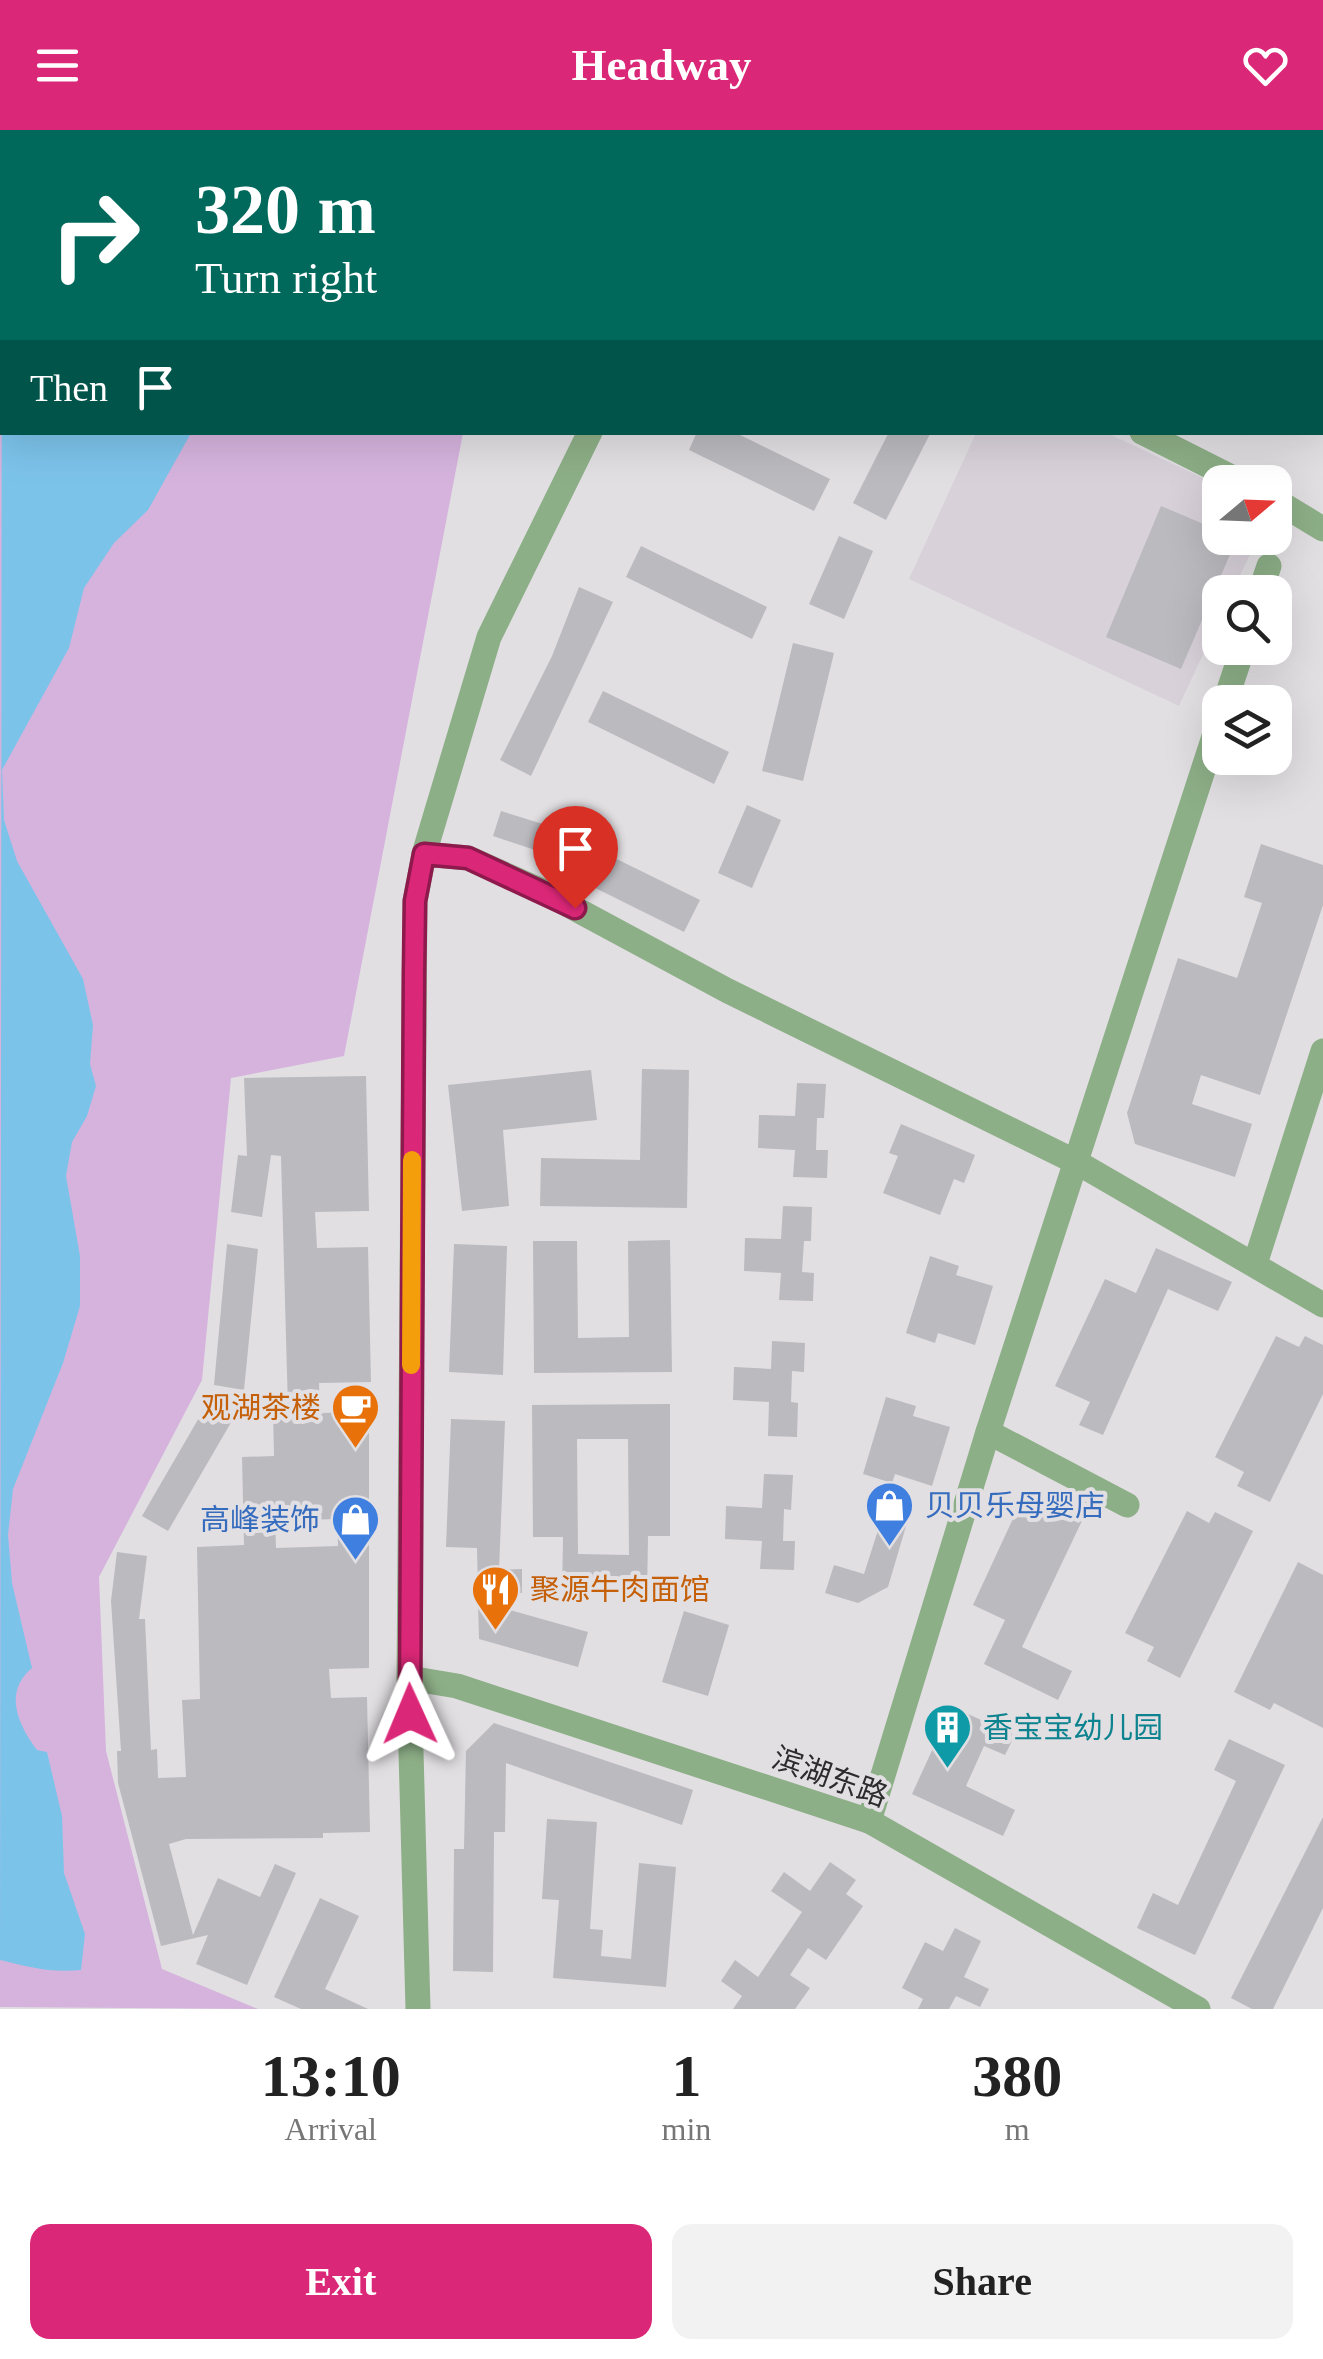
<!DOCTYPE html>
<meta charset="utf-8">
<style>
body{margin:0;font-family:"Times New Roman","Noto Sans SC",serif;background:#f2f2f2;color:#222;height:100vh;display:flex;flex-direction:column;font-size:38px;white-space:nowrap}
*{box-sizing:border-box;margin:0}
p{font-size:32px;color:#767676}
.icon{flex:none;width:55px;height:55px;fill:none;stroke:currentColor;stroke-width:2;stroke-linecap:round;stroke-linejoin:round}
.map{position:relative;height:1879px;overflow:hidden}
.sheet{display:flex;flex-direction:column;background:#fff;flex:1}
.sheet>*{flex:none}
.banner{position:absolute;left:0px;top:0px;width:1325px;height:305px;box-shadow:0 10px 40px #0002;background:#00695c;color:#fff;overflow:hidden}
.needle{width:65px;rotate:71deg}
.buttons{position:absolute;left:1202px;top:335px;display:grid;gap:20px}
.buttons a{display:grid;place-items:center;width:90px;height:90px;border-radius:20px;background:#fff;box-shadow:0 10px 40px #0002;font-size:50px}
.pin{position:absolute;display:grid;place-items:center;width:85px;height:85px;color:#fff;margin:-102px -42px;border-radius:50% 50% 50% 0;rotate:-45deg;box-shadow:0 0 10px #0007}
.pin .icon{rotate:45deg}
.me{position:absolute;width:110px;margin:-55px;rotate:359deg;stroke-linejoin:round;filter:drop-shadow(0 0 8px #0008)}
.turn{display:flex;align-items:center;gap:35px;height:210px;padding:0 30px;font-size:45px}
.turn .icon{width:130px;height:130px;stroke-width:2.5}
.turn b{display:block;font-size:70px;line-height:85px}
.then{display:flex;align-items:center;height:95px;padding:0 30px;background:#0003;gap:20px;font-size:38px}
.eta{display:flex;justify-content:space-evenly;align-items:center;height:170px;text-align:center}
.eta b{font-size:60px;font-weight:600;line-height:70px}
.primary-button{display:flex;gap:20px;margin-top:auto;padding:20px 30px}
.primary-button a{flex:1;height:115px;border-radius:20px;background:#db2777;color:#fff;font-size:40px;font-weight:600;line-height:115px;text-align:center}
.primary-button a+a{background:#f2f2f2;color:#222}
header{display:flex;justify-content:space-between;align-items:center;height:130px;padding:0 30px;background:#db2777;color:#fff;font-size:45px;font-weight:600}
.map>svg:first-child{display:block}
.built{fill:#d8d1da}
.green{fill:#d5b3dd}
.water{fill:#7cc3ea}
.building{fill:#bababf;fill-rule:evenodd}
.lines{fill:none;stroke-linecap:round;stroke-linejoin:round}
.minor{stroke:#8daf87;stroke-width:25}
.route-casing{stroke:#8e194d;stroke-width:25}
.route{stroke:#db2777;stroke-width:18}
.slow{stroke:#f59e0b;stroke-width:18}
.labels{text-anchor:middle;stroke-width:8;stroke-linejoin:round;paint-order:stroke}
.food-label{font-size:30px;fill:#c56008;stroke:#e2dfe3;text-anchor:end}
.shop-label{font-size:30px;fill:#366cbe;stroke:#e2dfe3;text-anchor:start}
.culture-label{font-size:30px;fill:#0d838f;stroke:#e2dfe3;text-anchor:start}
.street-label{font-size:30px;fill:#2d2c2d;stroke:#e2dfe3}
</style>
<header><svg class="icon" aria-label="menu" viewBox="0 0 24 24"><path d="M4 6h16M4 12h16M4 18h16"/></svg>Headway<svg class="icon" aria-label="heart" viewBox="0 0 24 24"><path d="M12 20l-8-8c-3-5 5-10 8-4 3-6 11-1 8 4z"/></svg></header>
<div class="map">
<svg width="1323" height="1879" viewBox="0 0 1323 1879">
<rect width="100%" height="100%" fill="#e2dfe3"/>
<path class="built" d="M976,303H1107L1220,356V408H1258L1232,462H1220V488L1179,576L909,449Z"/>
<path class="green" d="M0,0H538L2,2V302L463,303L344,926L231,948L202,1250L99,1447L106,1621L162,1839L258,1879L0,1877Z"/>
<path class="water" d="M2,68V302L191,303L148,380L114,413L84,458L69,518L2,640L4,690L17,731L83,849L93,895L90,934L96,956L87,986L72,1012L66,1046L80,1126V1176L63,1233L13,1359L8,1405L12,1453L32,1538C3,1562 18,1595 37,1620L47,1622L62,1686L64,1743L85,1804L81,1840C52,1843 28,1837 0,1830Z"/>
<g class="building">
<path d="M697,302H734L830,349L814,381L689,320Z"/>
<path d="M889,302H931L886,390L853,373Z"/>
<path d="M1161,376L1220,401V408H1237L1181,539L1106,507Z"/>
<path d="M839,406L873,421L844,489L809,474Z"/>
<path d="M641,416L767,477L752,509L626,447Z"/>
<path d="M579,457L613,472L531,646L500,630L552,526Z"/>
<path d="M793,513L834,523L803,651L762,641Z"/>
<path d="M603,561L729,622L714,654L588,592Z"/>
<path d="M747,675L781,690L752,758L718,743Z"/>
<path d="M501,681L549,696L541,722L493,706Z"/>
<path d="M574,708L700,770L684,802L559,740Z"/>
<path d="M1261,714L1323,735V775L1260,965L1201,945L1192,974L1252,994L1235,1047L1135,1014L1127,983L1178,828L1237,848L1262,773L1244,767Z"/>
<path d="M642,939L689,940L687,1078L540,1076L541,1028L640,1030Z"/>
<path d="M591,940L597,990L503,1000L509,1076L462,1081L448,955Z"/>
<path d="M366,946L369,1081L315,1082L317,1118L368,1117L371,1252L319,1253L320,1283L369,1282V1538L329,1539L331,1568L367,1567L370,1702L323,1703V1708L186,1709L169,1714L193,1805L218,1748L260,1767L275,1734L296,1743L247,1855L196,1834L208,1805L161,1816L118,1653L117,1621H121L111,1471L117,1422L147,1426L139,1489H145L151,1620L157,1619L158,1648L186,1647L182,1570L200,1569L197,1417L244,1415L242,1327L274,1326L273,1279H288L281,1026L271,1025L262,1087L231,1082L238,1025L247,1026L244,948ZM337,1389L338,1416L276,1418L275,1391Z"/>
<path d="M797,953L826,954L824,988H817L816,1020H828L827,1048L793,1047L795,1020L758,1018L759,985L795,986Z"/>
<path d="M901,994L975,1025L964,1053L954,1049L940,1085L883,1063L898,1026L889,1023Z"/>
<path d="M783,1076L812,1077L811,1111H804L802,1142L814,1143L813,1171L779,1170L781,1143L744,1141L745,1108L781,1109Z"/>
<path d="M670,1110L672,1242L534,1243L533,1111H577L578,1208L629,1207L628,1111Z"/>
<path d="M227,1114L258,1119L244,1260L214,1255Z"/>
<path d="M454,1114L507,1116L503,1245L449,1242Z"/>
<path d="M1156,1118L1232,1152L1218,1181L1168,1159L1103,1305L1079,1295L1090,1272L1055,1256L1105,1149L1136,1163Z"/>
<path d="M930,1126L959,1136L956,1145L993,1156L975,1215L938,1203L935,1213L906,1203Z"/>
<path d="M1276,1206L1299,1217L1305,1206L1323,1215V1264L1270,1372L1237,1356L1244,1342L1215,1327Z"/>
<path d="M772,1211L805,1213L804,1242L792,1241L791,1272L798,1273L797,1307L768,1306L769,1272L733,1270L734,1237L771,1239Z"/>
<path d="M886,1267L916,1276L913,1286L950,1297L932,1356L895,1344L892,1353L863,1344Z"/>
<path d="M207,1274L233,1289L168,1401L142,1386Z"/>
<path d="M670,1274V1406H648L647,1466L562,1464L563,1407H533L532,1275ZM577,1309H628L629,1425L578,1424Z"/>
<path d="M451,1289L505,1291L499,1440L522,1439V1463L478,1462L477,1418L446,1417Z"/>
<path d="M764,1344L793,1345L791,1380L784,1379L783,1411H795L794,1440L760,1439L762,1411L725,1409L726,1376L762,1378Z"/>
<path d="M1067,1362L1090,1374L1022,1517L1072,1541L1058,1570L984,1534L1005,1490L973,1475L1023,1367L1057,1383Z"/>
<path d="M887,1372L911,1379L888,1457L858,1473L825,1463L834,1435L864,1444Z"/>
<path d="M1187,1381L1209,1393L1215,1382L1253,1401L1180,1548L1147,1531L1154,1517L1125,1503Z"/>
<path d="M1298,1432L1323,1445V1598L1274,1573L1270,1580L1234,1562Z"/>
<path d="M478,1471L588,1502L578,1537L479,1509Z"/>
<path d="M684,1481L729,1495L708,1566L662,1552Z"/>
<path d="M952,1577L1015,1605L1005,1625L984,1616L966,1656L1015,1680L1003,1706L912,1664Z"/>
<path d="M494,1593L693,1660L682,1695L506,1633L505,1702H494L493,1842L453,1841L454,1719H464L466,1621Z"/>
<path d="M1229,1609L1285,1635L1195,1825L1137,1798L1153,1763L1178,1775L1236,1651L1214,1640Z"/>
<path d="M1323,1687V1778L1273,1879H1252L1231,1868Z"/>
<path d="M547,1689L597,1692L590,1799L603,1800L601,1826L631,1829L639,1733L676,1737L666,1857L553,1848L559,1770L542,1769Z"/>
<path d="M830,1732L856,1750L846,1764L863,1776L826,1830L808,1818L790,1845L810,1858L795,1879H733L742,1866L721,1851L735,1830L758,1847L802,1782L771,1761L784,1742L810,1761Z"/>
<path d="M320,1768L359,1786L325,1859L368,1879H301L274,1867Z"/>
<path d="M955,1798L981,1811L964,1847L989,1859L980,1877L956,1866L949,1879H918L923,1869L902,1858L925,1812L943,1821Z"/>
</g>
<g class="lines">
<g class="minor">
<path d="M727,2L728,0"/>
<path d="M1142,302L1241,352"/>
<path d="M1275,370L1323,399"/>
<path d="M1260,462L1269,436"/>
<path d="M1225,572L1243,518"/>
<path d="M424,724L468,728L544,762L728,861L1078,1033L1323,1175"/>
<path d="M1255,1134L1323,921"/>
<path d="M988,1302L1127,1375"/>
<path d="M409,1548L457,1556L869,1691L1198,1879"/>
<path d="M869,1691L988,1302L1220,588"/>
<path d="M418,1879L409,1548L415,771L424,724L489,507L590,302"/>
</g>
</g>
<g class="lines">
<defs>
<path id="route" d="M410,1584L414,843L415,771L424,724L468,728L575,778"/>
</defs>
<use href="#route" class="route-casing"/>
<use href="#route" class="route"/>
<path class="slow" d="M411,1235L412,1030"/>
</g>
<defs>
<symbol id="cafe-pin" viewBox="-11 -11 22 30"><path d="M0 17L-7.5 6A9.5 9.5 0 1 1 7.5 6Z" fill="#e8710a" stroke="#e2dfe3"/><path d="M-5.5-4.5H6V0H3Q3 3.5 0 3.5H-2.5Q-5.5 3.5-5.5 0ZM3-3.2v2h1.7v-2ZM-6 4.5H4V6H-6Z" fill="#fff"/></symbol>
<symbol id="shop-pin" viewBox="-11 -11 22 30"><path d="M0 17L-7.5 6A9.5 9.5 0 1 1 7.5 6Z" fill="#3f7fe0" stroke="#e2dfe3"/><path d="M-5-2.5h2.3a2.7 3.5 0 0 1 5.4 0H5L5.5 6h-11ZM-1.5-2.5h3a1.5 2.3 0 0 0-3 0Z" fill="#fff"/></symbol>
<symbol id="restaurant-pin" viewBox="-11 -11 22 30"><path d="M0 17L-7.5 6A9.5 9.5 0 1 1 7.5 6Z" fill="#e8710a" stroke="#e2dfe3"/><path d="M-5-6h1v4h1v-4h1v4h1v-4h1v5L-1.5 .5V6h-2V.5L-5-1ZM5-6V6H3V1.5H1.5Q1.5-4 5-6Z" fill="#fff"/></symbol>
<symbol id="building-pin" viewBox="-11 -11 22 30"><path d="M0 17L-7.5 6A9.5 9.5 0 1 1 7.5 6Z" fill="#0f9aa8" stroke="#e2dfe3"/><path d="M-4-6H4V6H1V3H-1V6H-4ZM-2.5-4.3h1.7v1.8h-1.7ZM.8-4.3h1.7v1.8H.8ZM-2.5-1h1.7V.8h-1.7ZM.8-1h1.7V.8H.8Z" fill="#fff"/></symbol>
</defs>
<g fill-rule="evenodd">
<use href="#cafe-pin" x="328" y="1250" width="55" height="75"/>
<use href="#shop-pin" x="862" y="1348" width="55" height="75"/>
<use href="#shop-pin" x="328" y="1362" width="55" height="75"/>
<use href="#restaurant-pin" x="468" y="1432" width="55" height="75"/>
<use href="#building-pin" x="920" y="1570" width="55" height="75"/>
</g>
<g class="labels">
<g class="food-label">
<text x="321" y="1288">观湖茶楼</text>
<text x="530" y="1470" text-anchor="start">聚源牛肉面馆</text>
</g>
<g class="shop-label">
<text x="925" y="1386">贝贝乐母婴店</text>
<text x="320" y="1400" text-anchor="end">高峰装饰</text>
</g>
<g class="culture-label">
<text x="983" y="1608">香宝宝幼儿园</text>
</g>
<g class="street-label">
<text transform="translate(830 1647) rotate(20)" y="10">滨湖东路</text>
</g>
</g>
</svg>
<div class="buttons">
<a><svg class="needle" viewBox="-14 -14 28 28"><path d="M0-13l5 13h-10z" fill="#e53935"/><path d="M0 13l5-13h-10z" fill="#767676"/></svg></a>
<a><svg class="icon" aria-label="search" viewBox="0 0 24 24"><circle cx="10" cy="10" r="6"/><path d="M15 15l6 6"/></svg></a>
<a><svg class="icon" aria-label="layers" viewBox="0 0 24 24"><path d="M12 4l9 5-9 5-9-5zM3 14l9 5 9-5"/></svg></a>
</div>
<div class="pin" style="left:575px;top:778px;background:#d93025"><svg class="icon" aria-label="arrive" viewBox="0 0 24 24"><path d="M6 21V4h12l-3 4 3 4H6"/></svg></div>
<svg class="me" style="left:410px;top:1584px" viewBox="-20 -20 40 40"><path d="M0-17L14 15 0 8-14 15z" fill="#db2777" stroke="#fff" stroke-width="4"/></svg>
<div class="banner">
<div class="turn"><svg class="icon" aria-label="right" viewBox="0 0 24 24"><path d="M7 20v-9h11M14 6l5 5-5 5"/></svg><div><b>320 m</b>Turn right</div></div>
<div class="then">Then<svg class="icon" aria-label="arrive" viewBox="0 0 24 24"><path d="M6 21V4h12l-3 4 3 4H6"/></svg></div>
</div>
</div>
<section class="sheet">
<div class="eta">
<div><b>13:10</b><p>Arrival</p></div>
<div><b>1</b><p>min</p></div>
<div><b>380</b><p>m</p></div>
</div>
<div class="primary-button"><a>Exit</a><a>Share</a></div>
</section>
